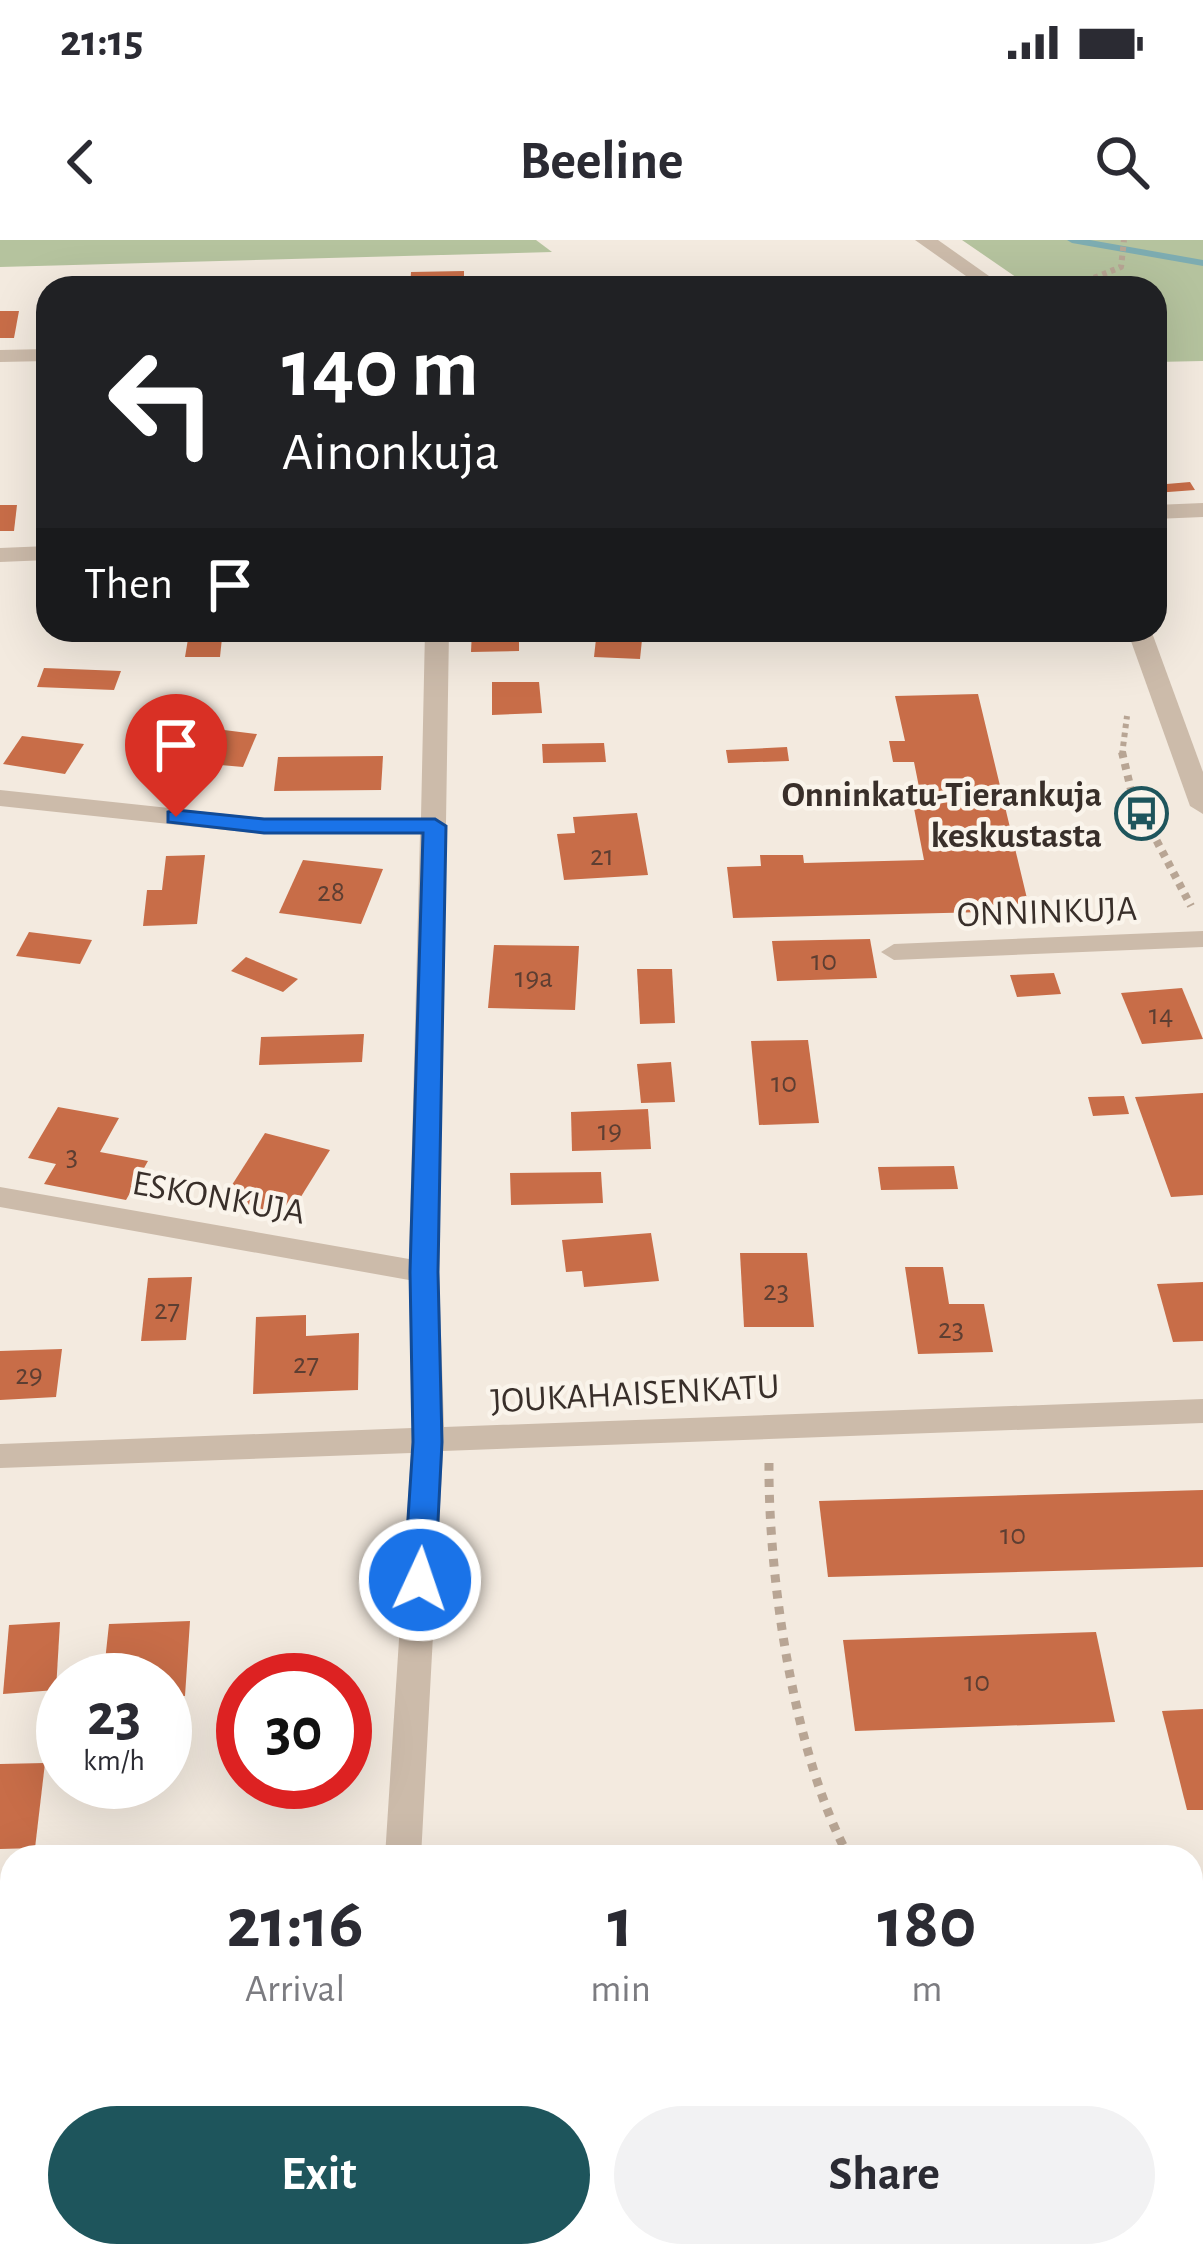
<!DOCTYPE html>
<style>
body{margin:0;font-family:"Alegreya Sans",sans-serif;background:#f2f2f3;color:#2b2b33;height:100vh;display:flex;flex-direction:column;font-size:45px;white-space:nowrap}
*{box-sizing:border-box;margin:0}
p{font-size:39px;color:#7c7c81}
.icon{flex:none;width:66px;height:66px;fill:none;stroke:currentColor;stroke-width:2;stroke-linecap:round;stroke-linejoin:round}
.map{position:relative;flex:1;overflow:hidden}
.panel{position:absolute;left:0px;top:1605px;width:1203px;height:423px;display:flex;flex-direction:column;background:#fff;border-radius:36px 36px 0 0;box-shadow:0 12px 48px #0002}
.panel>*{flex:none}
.guide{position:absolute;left:36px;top:36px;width:1131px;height:366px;border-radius:36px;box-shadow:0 12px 48px #0002;background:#202124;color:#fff;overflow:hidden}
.speed{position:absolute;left:36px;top:1413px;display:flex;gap:24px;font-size:60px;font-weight:700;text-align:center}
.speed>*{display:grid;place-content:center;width:156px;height:156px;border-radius:50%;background:#fff;box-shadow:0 12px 48px #0002;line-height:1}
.speed small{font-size:30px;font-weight:400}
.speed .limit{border:18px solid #d22;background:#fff;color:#111}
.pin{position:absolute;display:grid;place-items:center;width:102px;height:102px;color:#fff;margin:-123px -51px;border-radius:50% 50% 50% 0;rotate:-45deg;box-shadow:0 0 12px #0007}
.pin .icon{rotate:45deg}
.me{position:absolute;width:132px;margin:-66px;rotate:3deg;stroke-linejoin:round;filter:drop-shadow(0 0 9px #0008)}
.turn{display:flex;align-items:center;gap:42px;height:252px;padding:0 48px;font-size:54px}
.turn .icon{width:156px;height:156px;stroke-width:2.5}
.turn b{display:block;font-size:84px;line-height:102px}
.then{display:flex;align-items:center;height:114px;padding:0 48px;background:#0003;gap:24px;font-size:45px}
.eta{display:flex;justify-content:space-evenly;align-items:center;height:204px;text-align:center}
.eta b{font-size:72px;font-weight:600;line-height:84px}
.primary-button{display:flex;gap:24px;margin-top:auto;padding:24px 48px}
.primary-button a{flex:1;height:138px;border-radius:72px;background:#1e555c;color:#fff;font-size:48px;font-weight:600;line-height:138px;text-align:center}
.primary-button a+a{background:#f2f2f3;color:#2b2b33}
.status{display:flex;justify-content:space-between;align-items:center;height:84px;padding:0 60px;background:#fff;direction:ltr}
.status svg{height:33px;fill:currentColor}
header{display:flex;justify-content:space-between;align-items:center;height:156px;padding:0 48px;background:#fff;font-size:54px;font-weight:600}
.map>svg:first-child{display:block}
.green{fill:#b5c39e}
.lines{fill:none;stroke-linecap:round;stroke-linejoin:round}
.stream{fill:#7dacb1;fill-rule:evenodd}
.building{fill:#c86d48}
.path-far2{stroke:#b8a594;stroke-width:6;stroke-dasharray:4.5 4.5;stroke-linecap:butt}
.path-far1{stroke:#b8a594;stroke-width:8;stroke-dasharray:6 6;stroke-linecap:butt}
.path{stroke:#b8a594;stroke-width:9;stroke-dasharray:8 8;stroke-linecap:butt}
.minor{fill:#cba;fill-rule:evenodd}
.route{fill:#1a73e8;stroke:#114b97;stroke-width:3}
.labels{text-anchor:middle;stroke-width:9;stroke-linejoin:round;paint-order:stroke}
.number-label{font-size:30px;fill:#5d3e32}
.poi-label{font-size:36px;font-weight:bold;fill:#392f2a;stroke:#faf4eb;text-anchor:end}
.street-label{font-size:36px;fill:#392f2a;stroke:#faf4eb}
</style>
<div class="status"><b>21:15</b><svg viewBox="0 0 49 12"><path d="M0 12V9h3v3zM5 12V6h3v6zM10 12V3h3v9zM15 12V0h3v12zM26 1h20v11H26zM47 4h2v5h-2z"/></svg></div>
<header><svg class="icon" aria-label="back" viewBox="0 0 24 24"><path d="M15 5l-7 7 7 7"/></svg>Beeline<svg class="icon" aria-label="search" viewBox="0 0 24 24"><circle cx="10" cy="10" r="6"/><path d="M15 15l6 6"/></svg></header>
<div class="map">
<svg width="1203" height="2027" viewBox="0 0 1203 2027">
<rect width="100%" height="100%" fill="#f3eadf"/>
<g class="green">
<path d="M0,0H536L552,12L0,27Z"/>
<path d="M962,0H1203V121L1155,122V48H1032Z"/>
</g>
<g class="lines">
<path class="stream" d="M1067,0H1090L1203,20V26L1072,3Z"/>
</g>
<g class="building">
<path d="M464,31V44H493V48H410L411,32Z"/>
<path d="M0,71H19L14,98H0Z"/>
<path d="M1190,242L1195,250L1155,253V245Z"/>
<path d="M0,265H17L14,291H0Z"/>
<path d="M472,390H519V411L471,412Z"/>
<path d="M597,390H643L640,419L594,417Z"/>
<path d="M222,398L220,417H185L188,399Z"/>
<path d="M44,428L121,431L114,450L37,447Z"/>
<path d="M492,442H539L542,473L492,475Z"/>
<path d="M978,454L1030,671L733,678L727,627L761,626L760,615H803L804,623L924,620L912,558L921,557L914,522H893L889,501H905L895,456Z"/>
<path d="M216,489L257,494L243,527L198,523Z"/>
<path d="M22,496L84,504L65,534L3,524Z"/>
<path d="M604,503L606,522L543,523L542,504Z"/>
<path d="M787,507L789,521L728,523L726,510Z"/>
<path d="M383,516L381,550L274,551L278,517Z"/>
<path d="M637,573L648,635L564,640L557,594L575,593L573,577Z"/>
<path d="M205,615L197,684L143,686L147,650H162L166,616Z"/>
<path d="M303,620L383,629L361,684L279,673Z"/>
<path d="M29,692L92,700L80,724L16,716Z"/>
<path d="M870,699L877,738L777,741L772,701Z"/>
<path d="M494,705L579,706L575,770L488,768Z"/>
<path d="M246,717L298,739L283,752L231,731Z"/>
<path d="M637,729H672L675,783L640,784Z"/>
<path d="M1054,733L1061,754L1017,757L1010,735Z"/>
<path d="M1182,748L1203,799L1142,804L1121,753Z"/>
<path d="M364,794L362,822L259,825L261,797Z"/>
<path d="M808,800L819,883L759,885L751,801Z"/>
<path d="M671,822L675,862L641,863L637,824Z"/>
<path d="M1203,853V955L1171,957L1135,857Z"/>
<path d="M1124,856L1129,874L1093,876L1088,857Z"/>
<path d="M58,867L119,878L100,912L148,921L126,960L44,944L56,924L28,918Z"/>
<path d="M648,869L651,909L572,911L571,872Z"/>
<path d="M265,893L330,910L289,976L223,959Z"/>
<path d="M954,926L958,949L881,950L878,927Z"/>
<path d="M601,932L603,963L511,965L510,933Z"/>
<path d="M651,993L659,1041L584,1047L582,1031L566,1032L562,1000Z"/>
<path d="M740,1013H807L814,1087H744Z"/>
<path d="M905,1027H943L949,1064H984L993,1112L918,1114Z"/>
<path d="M192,1037L186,1100L141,1101L148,1038Z"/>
<path d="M1203,1042V1101L1173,1102L1157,1044Z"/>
<path d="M306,1075V1096L359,1093L358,1150L253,1154L256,1077Z"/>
<path d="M62,1109L56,1157L0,1160V1111Z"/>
<path d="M1203,1250V1327L828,1337L819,1261Z"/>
<path d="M190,1381L185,1456L165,1457V1440H103L109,1384Z"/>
<path d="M60,1382L56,1450L3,1454L9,1385Z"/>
<path d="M1096,1392L1115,1482L855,1491L843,1400Z"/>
<path d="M1203,1469V1570H1187L1162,1471Z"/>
<path d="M45,1523L35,1608L0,1609V1524Z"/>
<path d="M271,1542H333L332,1546L271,1548Z"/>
<path d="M0,1690H12L5,1767H0Z"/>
<path d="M476,2016H612L611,2027H475Z"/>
</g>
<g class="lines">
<g class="path-far2">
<path d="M1069,48L1121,27L1124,0"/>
<path d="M1122,515L1127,476"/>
</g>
<path class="path-far1" d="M1122,512L1132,554L1191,666"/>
<g class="path">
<path d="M769,1223C768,1337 794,1516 849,1617"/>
<path d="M1125,2016L1136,2027"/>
<path d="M860,2027L871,2016"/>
</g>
<g class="minor">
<path d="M915,0H938L1006,48H983Z"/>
<path d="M48,109V121L0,122V110Z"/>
<path d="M1203,263V277L1155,279V265Z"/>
<path d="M48,306V320L0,322V308Z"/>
<path d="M425,390H449L439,1032L444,1187L1203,1159V1183L443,1211L421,1617H385L411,1213L0,1228V1204L412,1188L409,1040L0,967V947L409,1019L420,594H264L0,566V550L264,578H421Z"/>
<path d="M1127,390H1151L1203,532V574L1190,566Z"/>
<path d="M1203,691V707L894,720L881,712L894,704Z"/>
<path d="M360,2016H400L399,2027H359Z"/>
</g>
</g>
<path class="route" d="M176,570L264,579H435L446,586L438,1032L442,1202L435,1340L430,1349H409L404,1340L413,1202L410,1032L423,593H264L168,582V572Z"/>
<defs>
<symbol id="bus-ring" viewBox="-11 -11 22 22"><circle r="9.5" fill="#faf4eb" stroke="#1e555c" stroke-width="1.5"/><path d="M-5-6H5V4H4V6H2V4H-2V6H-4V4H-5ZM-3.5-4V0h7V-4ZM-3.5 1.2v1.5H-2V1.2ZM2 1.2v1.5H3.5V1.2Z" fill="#1e555c"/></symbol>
</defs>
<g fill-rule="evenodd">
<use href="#bus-ring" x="1112" y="544" width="59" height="59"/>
</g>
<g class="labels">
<g class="number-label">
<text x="602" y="625">21</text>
<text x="331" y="661">28</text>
<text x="824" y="730">10</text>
<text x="534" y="747">19a</text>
<text x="1161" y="784">14</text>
<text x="784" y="852">10</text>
<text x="610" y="900">19</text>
<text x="72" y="925">3</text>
<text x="776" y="1060">23</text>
<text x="167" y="1079">27</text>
<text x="951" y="1098">23</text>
<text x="306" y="1133">27</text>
<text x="29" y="1144">29</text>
<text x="1013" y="1304">10</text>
<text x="977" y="1451">10</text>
</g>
<g class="poi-label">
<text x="1102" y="566">Onninkatu-Tierankuja<tspan x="1102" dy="41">keskustasta</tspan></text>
</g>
<g class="street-label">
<text transform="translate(1047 670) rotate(-2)" y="13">ONNINKUJA</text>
<text transform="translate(219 956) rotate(10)" y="13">ESKONKUJA</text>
<text transform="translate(635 1152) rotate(-3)" y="13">JOUKAHAISENKATU</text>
</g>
</g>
</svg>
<div class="speed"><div>23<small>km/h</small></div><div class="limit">30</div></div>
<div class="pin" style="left:176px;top:577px;background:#d93025"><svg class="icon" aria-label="arrive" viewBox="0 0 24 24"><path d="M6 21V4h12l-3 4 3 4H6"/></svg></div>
<svg class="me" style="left:420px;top:1340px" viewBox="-20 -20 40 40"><circle r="17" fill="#1a73e8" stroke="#fff" stroke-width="3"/><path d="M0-11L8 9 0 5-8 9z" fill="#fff"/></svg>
<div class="guide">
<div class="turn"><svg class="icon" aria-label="left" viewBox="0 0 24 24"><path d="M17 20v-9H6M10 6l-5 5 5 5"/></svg><div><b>140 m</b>Ainonkuja</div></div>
<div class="then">Then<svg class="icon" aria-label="arrive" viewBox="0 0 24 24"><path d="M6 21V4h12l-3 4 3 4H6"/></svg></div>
</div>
<section class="panel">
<div class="eta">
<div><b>21:16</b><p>Arrival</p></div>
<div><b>1</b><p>min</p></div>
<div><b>180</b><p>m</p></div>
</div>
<div class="primary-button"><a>Exit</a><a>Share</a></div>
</section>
</div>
